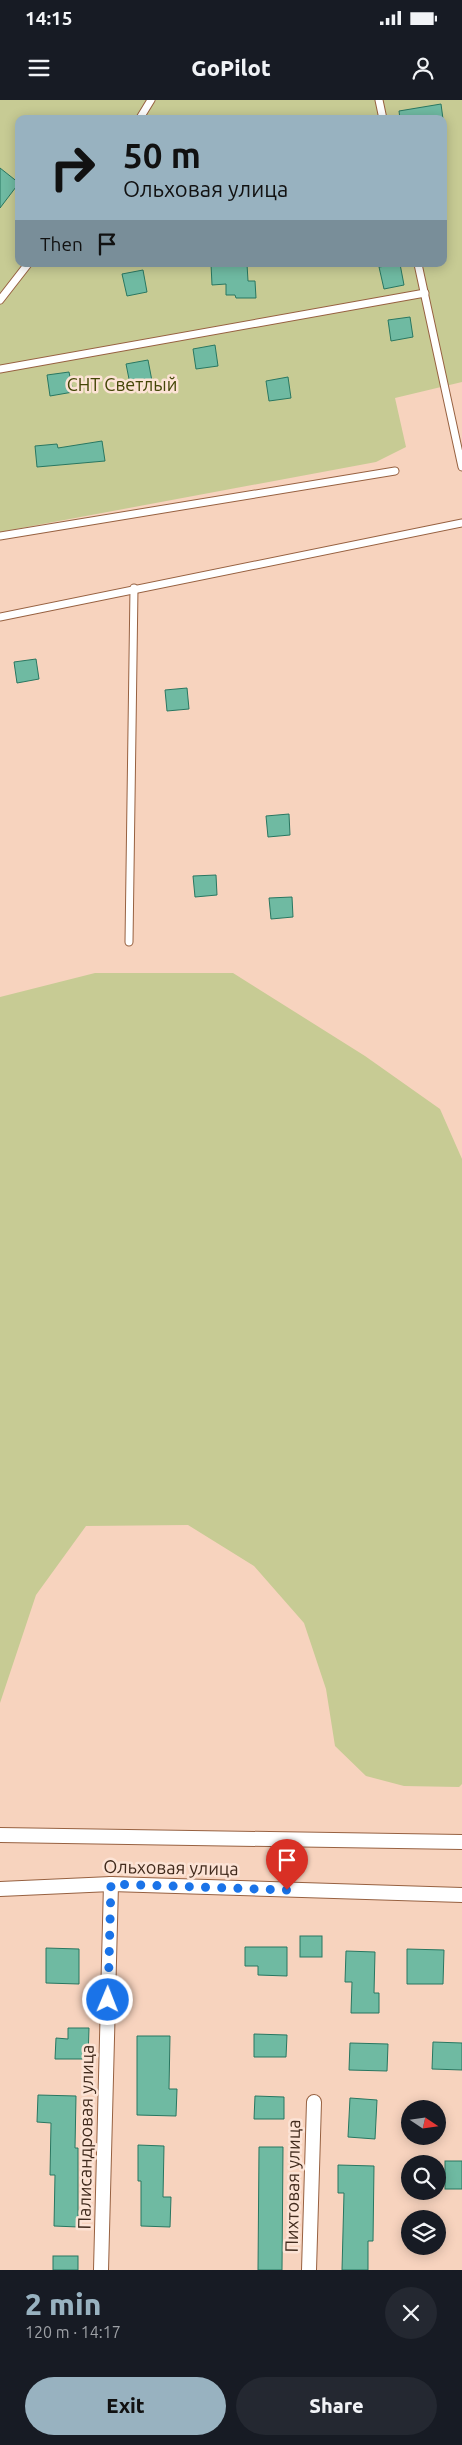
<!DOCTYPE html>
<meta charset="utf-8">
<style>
body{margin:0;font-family:Ubuntu,sans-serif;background:#242831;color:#f1f3f6;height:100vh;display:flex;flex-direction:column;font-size:19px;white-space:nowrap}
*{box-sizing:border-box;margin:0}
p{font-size:16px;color:#9ea1a6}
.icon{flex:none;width:28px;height:28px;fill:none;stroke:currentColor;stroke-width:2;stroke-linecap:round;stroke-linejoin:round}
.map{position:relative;height:2170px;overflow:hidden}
.side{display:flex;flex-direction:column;background:#171b24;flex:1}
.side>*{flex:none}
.top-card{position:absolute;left:15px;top:15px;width:432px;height:152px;border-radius:10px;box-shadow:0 2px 12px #0003;background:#98b2c0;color:#111;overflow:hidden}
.needle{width:32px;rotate:103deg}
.tools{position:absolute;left:401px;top:2000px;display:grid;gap:10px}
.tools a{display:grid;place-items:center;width:45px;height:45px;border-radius:50%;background:#171b24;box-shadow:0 2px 12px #0003;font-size:25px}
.pin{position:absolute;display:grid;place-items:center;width:42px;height:42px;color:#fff;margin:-51px -21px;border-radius:50% 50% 50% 0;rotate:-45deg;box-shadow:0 0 5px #0007}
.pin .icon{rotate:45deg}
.me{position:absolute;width:55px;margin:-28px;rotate:1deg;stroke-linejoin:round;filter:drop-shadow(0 0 4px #0008)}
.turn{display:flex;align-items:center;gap:18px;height:105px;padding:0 25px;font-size:22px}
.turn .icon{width:65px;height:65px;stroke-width:2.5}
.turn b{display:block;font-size:35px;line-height:42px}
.then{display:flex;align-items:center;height:48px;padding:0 25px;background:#0003;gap:10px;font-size:19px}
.round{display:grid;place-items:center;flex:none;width:52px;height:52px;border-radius:26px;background:#242831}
.headline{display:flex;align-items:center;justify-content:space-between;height:85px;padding:0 25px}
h1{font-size:30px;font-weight:800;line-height:38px;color:#98b2c0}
.button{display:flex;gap:10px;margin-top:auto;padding:10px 25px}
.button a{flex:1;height:58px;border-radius:30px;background:#98b2c0;color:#111;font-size:20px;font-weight:800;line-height:58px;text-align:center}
.button a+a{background:#242831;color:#f1f3f6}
.status{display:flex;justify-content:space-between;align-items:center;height:35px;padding:0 25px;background:#171b24;direction:ltr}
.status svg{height:14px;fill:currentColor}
header{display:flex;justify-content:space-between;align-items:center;height:65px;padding:0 25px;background:#171b24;font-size:22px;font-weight:800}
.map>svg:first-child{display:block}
.green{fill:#c7cb94;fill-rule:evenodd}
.building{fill:#6fbaa2;stroke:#297761}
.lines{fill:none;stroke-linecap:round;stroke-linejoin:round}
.service-casing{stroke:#976141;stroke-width:9}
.minor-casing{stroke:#976141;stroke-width:16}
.service{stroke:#fff;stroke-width:7}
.minor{stroke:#fff;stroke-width:14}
.route{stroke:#1a73e8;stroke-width:9;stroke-dasharray:0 16.2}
.labels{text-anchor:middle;stroke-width:5;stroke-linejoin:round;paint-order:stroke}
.park-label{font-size:18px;fill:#444607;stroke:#fce3d5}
.street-label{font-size:18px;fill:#422b1d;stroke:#fce3d5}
</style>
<div class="status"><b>14:15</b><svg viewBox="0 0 49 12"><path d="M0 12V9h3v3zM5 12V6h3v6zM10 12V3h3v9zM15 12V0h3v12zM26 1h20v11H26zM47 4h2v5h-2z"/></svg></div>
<header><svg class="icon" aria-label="menu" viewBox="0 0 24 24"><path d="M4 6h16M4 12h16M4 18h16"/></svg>GoPilot<svg class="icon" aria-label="person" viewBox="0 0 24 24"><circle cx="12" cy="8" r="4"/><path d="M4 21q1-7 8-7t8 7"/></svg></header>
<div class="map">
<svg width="462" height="2170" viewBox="0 0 462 2170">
<rect width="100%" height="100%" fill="#f7d3be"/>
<g class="green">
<path d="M0,0H462V282L395,298L406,347L376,362L0,432ZM19,19H444V164H19Z"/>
<path d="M95,873H233L365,956L440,1009L462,1059V1684L459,1687L404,1686L366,1676L335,1646L326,1589L304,1523L254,1466L188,1425L86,1426L36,1495L0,1603V897Z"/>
</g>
<g class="building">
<path d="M441,4L443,19H400L399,11Z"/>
<path d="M0,68L19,83L0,108Z"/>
<path d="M211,164H247L248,181H255L256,198H236L235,195H226V184L212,185Z"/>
<path d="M400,164L404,185L384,189L379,167Z"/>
<path d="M143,170L147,192L127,196L122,174Z"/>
<path d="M410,217L413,237L391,241L388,220Z"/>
<path d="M215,245L218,266L196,269L193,249Z"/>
<path d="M148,260L152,281L130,284L126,264Z"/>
<path d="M69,272L73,292L50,296L47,275Z"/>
<path d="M288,277L291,298L269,301L266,281Z"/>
<path d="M102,341L105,361L37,367L35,346L57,344L58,348Z"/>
<path d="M36,559L39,579L17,583L14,562Z"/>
<path d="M187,588L189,609L167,611L165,590Z"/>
<path d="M289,714L290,735L268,737L266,716Z"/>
<path d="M216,775L217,795L195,797L193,776Z"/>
<path d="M292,797L293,817L271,819L269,798Z"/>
<rect x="300" y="1836" width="22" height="21"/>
<path d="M245,1847H287V1876L258,1875V1866H245Z"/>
<path d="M46,1848L79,1849V1884L46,1883Z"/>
<path d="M407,1849L444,1850L443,1884H407Z"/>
<path d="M346,1851L375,1852L374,1893H379V1913H351L352,1882H345Z"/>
<path d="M68,1928H89L88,1959H55L56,1938L68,1939Z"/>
<path d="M254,1934L287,1935L286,1957H254Z"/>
<path d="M137,1936H170L169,1989H177L176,2016L137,2015Z"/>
<path d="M433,1942L462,1943V1970L432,1969Z"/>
<path d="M350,1943L388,1944L387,1971L349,1970Z"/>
<path d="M38,1995L76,1996L75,2048H78V2127L54,2126L55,2075H50L51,2023L37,2022Z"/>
<path d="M255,1996L284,1997V2019H254Z"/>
<path d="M350,1998L377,2000L375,2039L348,2037Z"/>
<path d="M138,2045L164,2046L163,2097H171L170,2127L141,2126V2081H138Z"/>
<path d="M259,2047H283L282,2170H258Z"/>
<rect x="445" y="2061" width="17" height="28"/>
<path d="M338,2065L374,2066L373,2141H368V2170H342L344,2093H338Z"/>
<rect x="53" y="2156" width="25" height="14"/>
</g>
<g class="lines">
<defs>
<g id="service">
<path d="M379,0L383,19"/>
<path d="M140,18L151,0"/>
<path d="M418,164L462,367"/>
<path d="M0,200L28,164"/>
<path d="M0,269L425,193"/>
<path d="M0,436L395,371"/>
<path d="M0,517L462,423"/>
<path d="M129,842L134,488"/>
</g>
<g id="minor">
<path d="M0,1735L462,1742"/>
<path d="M0,1789L111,1784L462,1795"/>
<path d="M101,2170L111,1784"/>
<path d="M309,2170L314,2002"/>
</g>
</defs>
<use href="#service" class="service-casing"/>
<use href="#minor" class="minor-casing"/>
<use href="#service" class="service"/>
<use href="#minor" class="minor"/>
</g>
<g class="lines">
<path class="route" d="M108,1900L111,1784L287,1790"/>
</g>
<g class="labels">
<g class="park-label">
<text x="122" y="291">СНТ Светлый</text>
</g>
<g class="street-label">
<text transform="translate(171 1768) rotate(1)" y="6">Ольховая улица</text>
<text transform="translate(86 2037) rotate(-89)" y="6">Палисандровая улица</text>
<text transform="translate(293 2086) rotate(-89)" y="6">Пихтовая улица</text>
</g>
</g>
</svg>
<div class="tools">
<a><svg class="needle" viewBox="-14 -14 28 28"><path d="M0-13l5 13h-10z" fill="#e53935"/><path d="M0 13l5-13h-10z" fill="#9ea1a6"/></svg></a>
<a><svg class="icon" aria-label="search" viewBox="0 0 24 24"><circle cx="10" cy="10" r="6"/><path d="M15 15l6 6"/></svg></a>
<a><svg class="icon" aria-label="layers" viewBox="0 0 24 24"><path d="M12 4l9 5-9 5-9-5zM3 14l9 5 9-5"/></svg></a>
</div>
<div class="pin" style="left:287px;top:1790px;background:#d93025"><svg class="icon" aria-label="arrive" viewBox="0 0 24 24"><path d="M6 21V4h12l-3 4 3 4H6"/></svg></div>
<svg class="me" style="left:108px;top:1900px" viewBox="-20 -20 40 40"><circle r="17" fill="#1a73e8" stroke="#fff" stroke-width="3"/><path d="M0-11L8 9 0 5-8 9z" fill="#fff"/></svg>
<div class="top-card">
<div class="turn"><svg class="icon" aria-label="right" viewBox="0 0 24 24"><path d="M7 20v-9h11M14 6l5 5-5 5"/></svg><div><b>50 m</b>Ольховая улица</div></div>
<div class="then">Then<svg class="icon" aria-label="arrive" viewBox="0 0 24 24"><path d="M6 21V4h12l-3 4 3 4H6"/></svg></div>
</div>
</div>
<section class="side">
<div class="headline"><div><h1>2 min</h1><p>120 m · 14:17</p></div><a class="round"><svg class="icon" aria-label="close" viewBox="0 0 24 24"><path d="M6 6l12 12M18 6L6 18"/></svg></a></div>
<div class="button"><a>Exit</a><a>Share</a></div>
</section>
